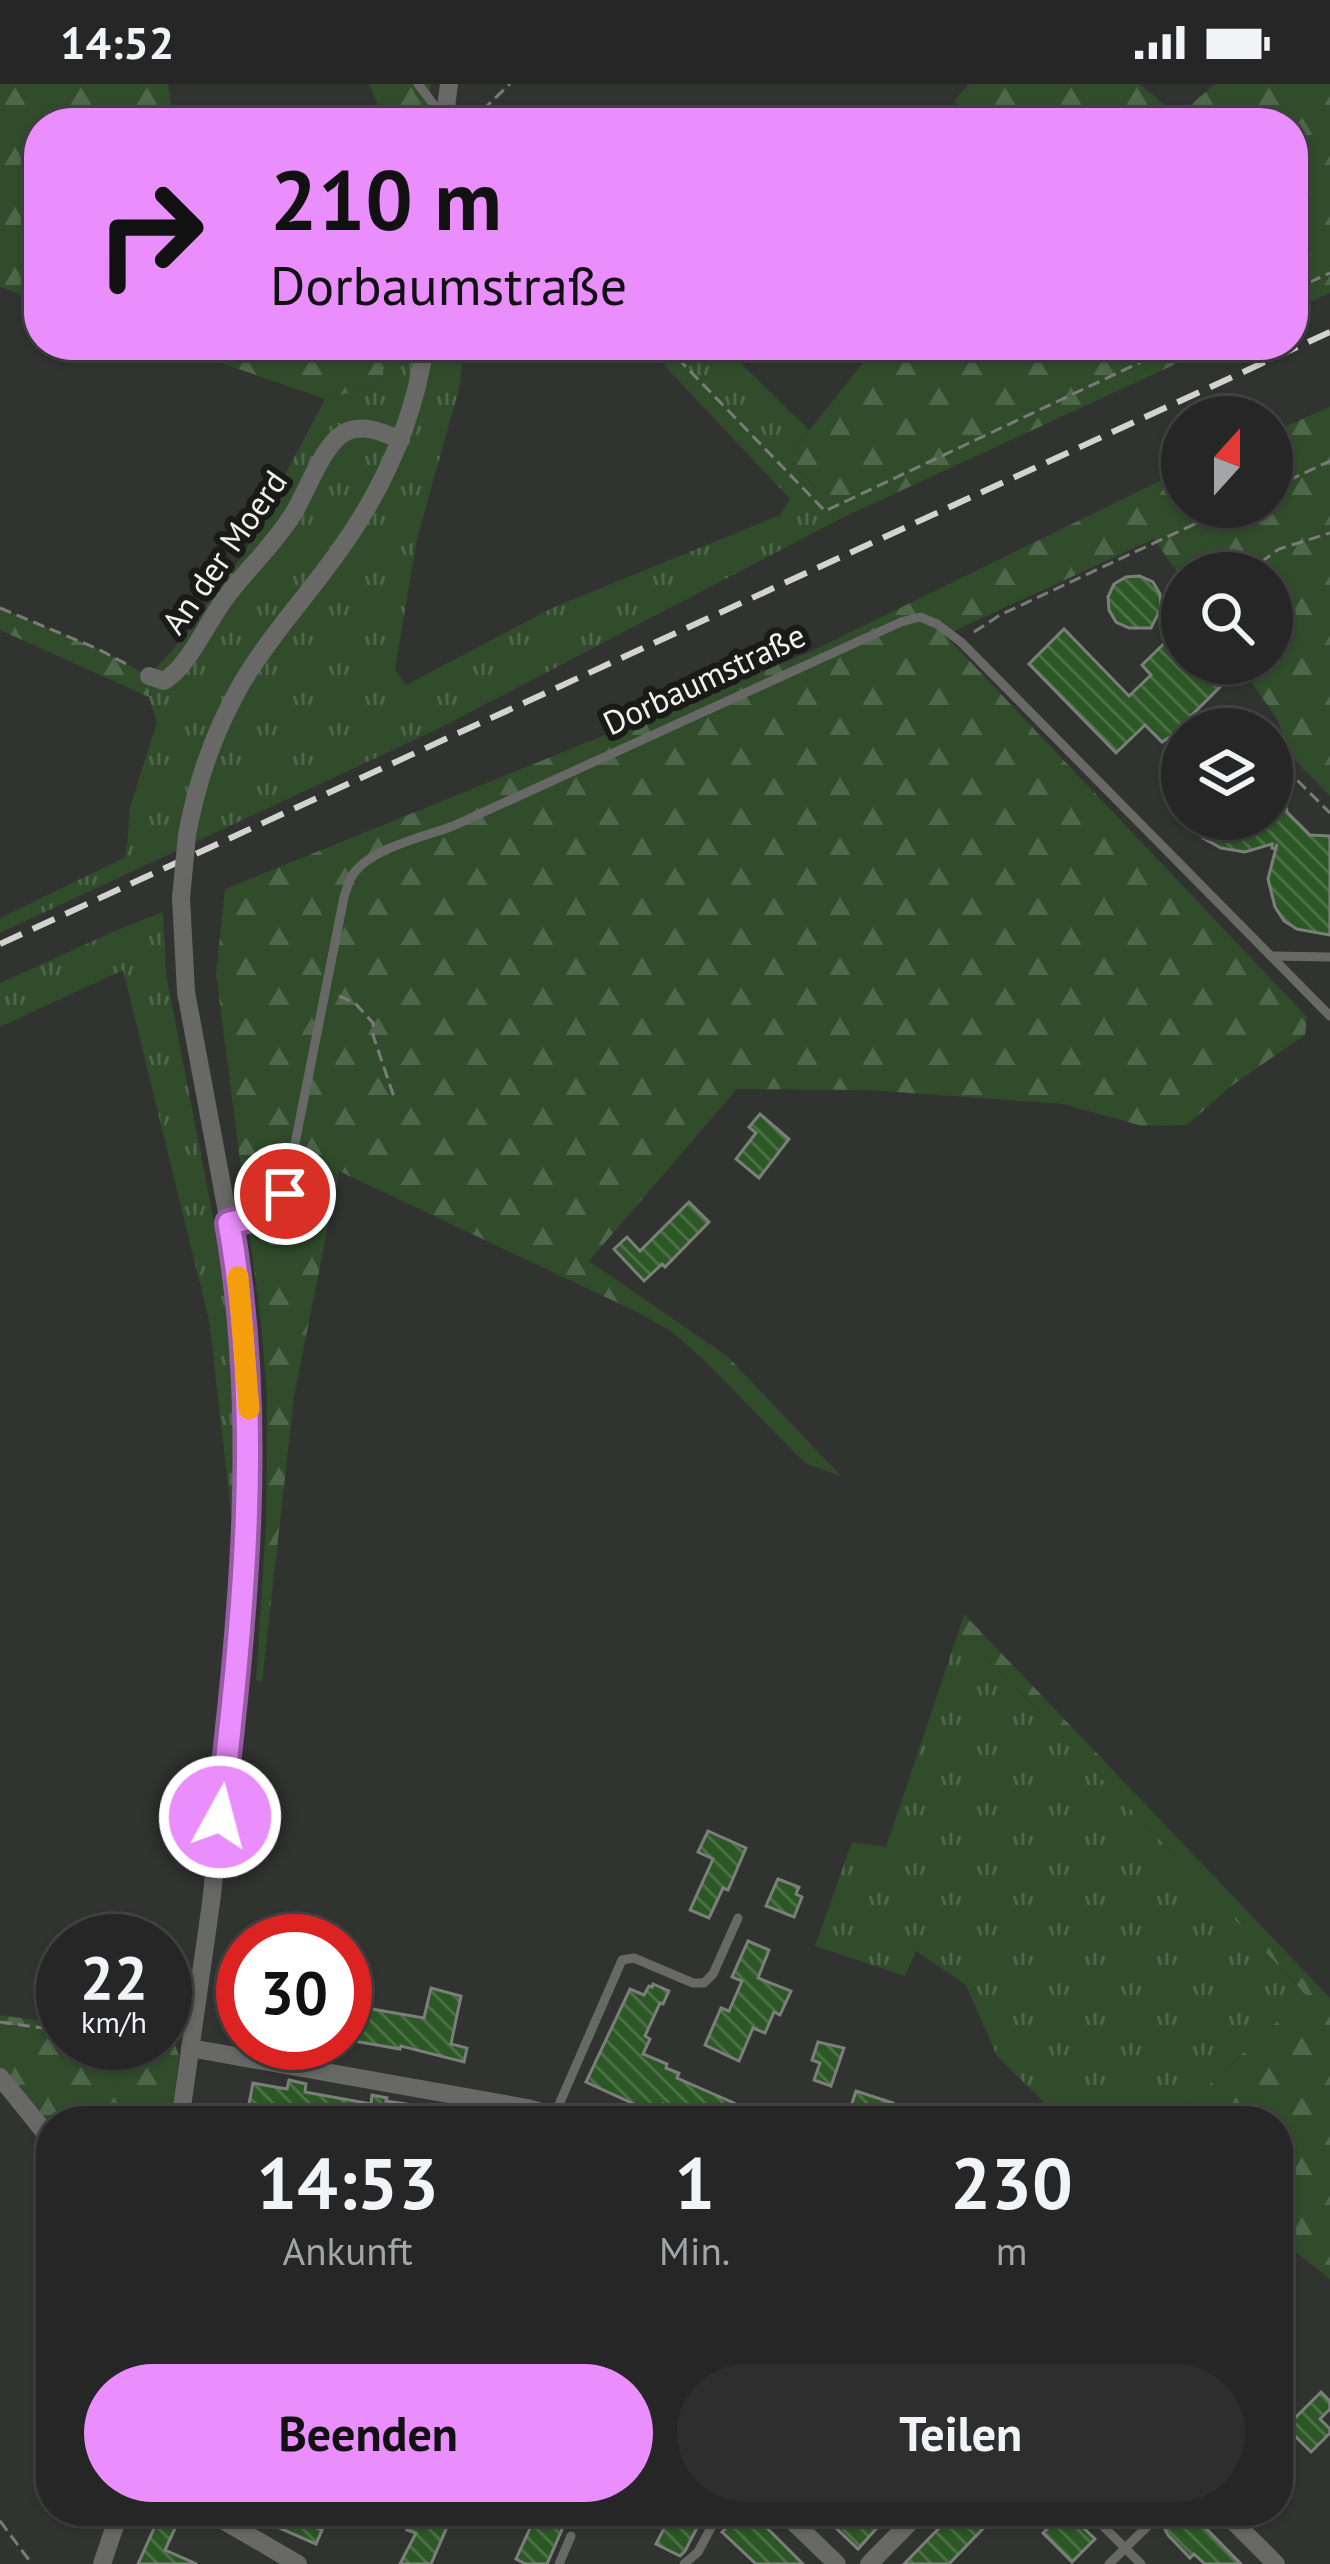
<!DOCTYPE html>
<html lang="de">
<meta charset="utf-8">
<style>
body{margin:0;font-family:"PT Sans",sans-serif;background:#2d2e2d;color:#f1f3f6;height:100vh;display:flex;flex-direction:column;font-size:45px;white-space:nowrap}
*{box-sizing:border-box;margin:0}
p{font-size:39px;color:#a3a5a7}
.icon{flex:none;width:66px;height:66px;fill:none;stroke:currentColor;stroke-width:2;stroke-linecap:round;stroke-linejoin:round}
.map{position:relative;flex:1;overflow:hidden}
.details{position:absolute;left:36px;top:2022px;width:1257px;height:420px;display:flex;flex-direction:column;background:#252625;border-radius:48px;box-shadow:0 3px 9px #0004,0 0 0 3px #424342}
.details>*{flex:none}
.guide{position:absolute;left:24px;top:24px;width:1284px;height:252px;border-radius:48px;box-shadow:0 3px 9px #0004,0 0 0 3px #424342;background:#ea8dfd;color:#111;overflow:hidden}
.needle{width:78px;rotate:21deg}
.controls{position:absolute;left:1161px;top:312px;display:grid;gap:24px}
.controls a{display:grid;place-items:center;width:132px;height:132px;border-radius:50%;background:#252625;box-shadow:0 3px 9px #0004,0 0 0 3px #424342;font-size:60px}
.speed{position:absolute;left:36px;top:1830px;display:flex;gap:24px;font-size:60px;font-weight:700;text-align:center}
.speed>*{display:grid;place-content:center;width:156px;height:156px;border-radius:50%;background:#252625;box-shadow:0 3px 9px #0004,0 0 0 3px #424342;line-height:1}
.speed small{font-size:30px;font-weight:400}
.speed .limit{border:18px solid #d22;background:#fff;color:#111}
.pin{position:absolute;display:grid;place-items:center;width:102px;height:102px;color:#fff;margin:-51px;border:6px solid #fff;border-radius:50%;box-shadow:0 3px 12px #0007}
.me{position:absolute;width:132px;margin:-66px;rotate:7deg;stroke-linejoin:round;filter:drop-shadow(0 0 9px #0008)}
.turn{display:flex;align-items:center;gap:42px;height:252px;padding:0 48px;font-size:54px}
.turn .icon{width:156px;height:156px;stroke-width:2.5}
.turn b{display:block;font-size:84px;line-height:102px}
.eta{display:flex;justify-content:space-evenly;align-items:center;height:204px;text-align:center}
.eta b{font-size:72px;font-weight:600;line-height:84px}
.cta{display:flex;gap:24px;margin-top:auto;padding:24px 48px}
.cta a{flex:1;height:138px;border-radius:72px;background:#ea8dfd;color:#111;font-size:48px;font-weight:600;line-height:138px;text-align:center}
.cta a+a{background:#2d2e2d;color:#f1f3f6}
.status{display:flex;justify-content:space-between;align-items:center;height:84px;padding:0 60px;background:#252625;direction:ltr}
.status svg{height:33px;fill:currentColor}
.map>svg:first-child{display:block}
.grass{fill:url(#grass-tufts)}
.forest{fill:url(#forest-firs)}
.building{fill:url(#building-back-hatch);stroke:#7c7e7b;stroke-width:3}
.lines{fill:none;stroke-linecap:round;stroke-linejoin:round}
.path{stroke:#7a7b79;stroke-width:3;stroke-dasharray:12 6;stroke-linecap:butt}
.lane{stroke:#686967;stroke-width:9}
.street{stroke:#686967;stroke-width:18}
.rail{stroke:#d2d3d1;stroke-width:6;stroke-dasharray:24 12;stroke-linecap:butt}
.street-bridge{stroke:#686967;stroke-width:18}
.route-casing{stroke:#985ca4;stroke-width:30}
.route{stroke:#ea8dfd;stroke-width:21}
.slow{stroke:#f59e0b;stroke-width:21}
.labels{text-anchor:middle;stroke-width:12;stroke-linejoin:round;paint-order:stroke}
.street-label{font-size:33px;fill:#f1f2f0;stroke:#1a1b19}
</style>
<div class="status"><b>14:52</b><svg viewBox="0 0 49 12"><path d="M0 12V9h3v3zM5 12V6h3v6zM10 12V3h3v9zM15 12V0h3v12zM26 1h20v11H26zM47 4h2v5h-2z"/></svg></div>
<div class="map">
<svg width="1330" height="2480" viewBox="0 0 1330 2480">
<defs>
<pattern id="grass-tufts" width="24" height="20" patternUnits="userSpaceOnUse" patternTransform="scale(3)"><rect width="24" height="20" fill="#304c2b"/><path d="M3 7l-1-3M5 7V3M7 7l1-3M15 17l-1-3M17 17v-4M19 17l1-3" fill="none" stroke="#4e664a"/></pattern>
<pattern id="forest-firs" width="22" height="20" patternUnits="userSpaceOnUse" patternTransform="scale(3)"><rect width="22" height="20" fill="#304c2b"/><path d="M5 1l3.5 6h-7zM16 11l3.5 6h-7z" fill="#4e664a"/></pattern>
<pattern id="building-back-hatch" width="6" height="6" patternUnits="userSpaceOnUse" patternTransform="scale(3)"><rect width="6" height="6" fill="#2c5825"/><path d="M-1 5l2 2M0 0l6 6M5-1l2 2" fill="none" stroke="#4b7045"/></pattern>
</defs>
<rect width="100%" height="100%" fill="#313331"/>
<g class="grass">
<path d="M388,261H465L459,305L417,455L395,585L406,601L552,524L780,431L790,415L645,261H722L809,346L788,373L842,434L438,645L0,849V834L126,773L130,723L157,638L149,613V592L183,554L244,469L325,315L381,300Z"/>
<path d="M163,828L166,890L233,1237L239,1423L231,1427L209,1236L123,886L0,943V899L117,846Z"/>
<path d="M958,1549L1008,1595L1306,1911L1170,2037H1063L997,1972L966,1901L916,1867L905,1892L815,1862L852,1758L886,1763Z"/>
</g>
<g class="forest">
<path d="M0,0H168L172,27L204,35L380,27L369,0H431L425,39H39V216L0,203Z"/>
<path d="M969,0H1139L1178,32L1215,0H1330V209L1293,226V39H977L954,17Z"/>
<path d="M169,261H331L371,271L377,261H388L381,300L325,315Z"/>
<path d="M877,261H1217L842,434L788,373Z"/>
<path d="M1330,323V712L1290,671L1277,635L1238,579H1272V489H1182V495L1154,455L945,551L1307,933L1305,951L1231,1002L1187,1041L1142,1042L1063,1020L868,1006L737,1005L589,1177L727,1272L841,1392L805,1379L703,1275L671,1247L637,1228L339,1087L294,1313L262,1598L256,1596L266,1442L267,1311L261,1239L216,890L225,805L810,568L1182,386V423H1272V348Z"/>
<path d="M0,524L98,565L149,592V613L0,546Z"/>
<path d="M964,1530L1330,1914V2195L1278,2154V2037H1170L1306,1911L1008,1595L958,1549Z"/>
<path d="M0,1931L63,1940V1959H165V1955L173,1956L179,1972L171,2037H51V2070L0,2007Z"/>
</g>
<g class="building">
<path d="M1140,492L1153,498L1160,510L1161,524L1151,544H1129L1116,538L1109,526L1108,513L1114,500L1126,493Z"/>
<path d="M1182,542V579H1221L1232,591L1191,632L1205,645H1182L1162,658L1145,641L1116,669L1029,580L1064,545L1129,612L1151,591L1142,581Z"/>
<path d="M1281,678L1287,728L1310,751L1330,752V851L1297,845L1284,837L1275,823L1268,795L1277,760L1276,765L1272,764V760L1245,768L1221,764L1203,754L1190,735H1272V679Z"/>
<path d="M760,1030L789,1055L759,1094L736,1075L756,1049L749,1043Z"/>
<path d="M689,1118L709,1138L665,1183L662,1180L644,1197L614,1165L627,1153L640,1167Z"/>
<path d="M708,1747L746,1764L728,1806L723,1804L709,1834L690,1826L713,1775L698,1768Z"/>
<path d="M778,1795L799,1803L796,1810L802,1813L794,1833L766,1822Z"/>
<path d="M748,1857L769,1866L758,1894L791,1907L780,1931L774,1928L765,1949L753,1944L739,1977L705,1961L721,1924L729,1927L742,1897L732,1893Z"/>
<path d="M653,1900L669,1907L663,1920L660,1919L645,1952L650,1955L643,1970L667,1980L666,1984L679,1989L677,1994L734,2019L726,2037H704L663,2020L658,2031L586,1998L630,1905L644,1911L649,1902L652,1903Z"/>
<path d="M431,1904L461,1912L451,1960L467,1964L464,1978L401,1962L400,1965L354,1957L360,1923L424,1934Z"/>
<path d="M818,1958L844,1964L831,2002L814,1996L820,1979L812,1976Z"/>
<path d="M289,1996L306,2000L305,2008L371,2020L372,2011L387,2014L386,2017L466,2029V2037H327L248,2025L253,1999L287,2005Z"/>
<path d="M856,2007L893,2019L888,2037H846Z"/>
<path d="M1321,2308L1330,2317V2325L1320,2335L1330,2345V2349L1311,2368L1286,2343Z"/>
<path d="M276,2427L322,2446L316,2460L270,2440Z"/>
<path d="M416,2427H454L431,2480H400L416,2449L407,2446Z"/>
<path d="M673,2427L699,2440L685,2467L680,2472L656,2460Z"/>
<path d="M818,2427H892L858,2465Z"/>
<path d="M935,2427H1000L949,2480H904L946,2437Z"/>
<path d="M1066,2427L1095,2455L1072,2478L1043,2449Z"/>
<path d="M1174,2427H1189L1241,2480H1205L1194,2470L1190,2474L1168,2451L1162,2440Z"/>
<path d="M537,2429L564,2441L547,2480H526L516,2475Z"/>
<path d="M752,2430L766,2443L803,2480H756L722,2448L736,2434L742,2440Z"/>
<path d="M160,2431L178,2438L165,2466L197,2480H138Z"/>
</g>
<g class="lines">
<g class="path">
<path d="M469,39L510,0"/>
<path d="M1293,206L1330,189"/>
<path d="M665,261L825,427L1177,261"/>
<path d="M1272,404L1330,377"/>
<path d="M1246,489L1279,465L1330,449"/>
<path d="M0,524L98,565L130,582"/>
<path d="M974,548L1000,531L1231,423"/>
<path d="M1239,595L1247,579"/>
<path d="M1226,626L1246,645"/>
<path d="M1272,671L1330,729"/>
<path d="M339,912L355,919L373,939V951L395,1016"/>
<path d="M0,1938L63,1947"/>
<path d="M152,1959L171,1961"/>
<path d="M0,2437L32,2480"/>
<path d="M577,2440L581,2427"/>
</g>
<g class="lane">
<path d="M418,0L444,34"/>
<path d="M1272,872L1330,873"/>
<path d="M229,1139C253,1134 272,1132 285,1110L344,813C346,807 348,800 351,794C366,765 424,753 453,742L901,538L920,533L937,540L961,558L1330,932"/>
<path d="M554,2032L622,1876L634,1874L693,1899H704L713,1890L738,1834"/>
<path d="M1088,2427L1141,2480"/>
<path d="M559,2480L571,2452"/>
<path d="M684,2480L698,2468L720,2427"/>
<path d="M1109,2480L1163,2427"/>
</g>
<g class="street">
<path d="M444,39L449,0"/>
<path d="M149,592L164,597C189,582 206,540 224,516C245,487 274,461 293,430C307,408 324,356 348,347C366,340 384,349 401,356"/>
<path d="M187,751C197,696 215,645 243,597C270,552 306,513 336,471C382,408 414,338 425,261"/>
<path d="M190,1964L527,2024L574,2037"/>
<path d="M0,1993L51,2056"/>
<path d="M180,2037L211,1819L242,1542L250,1387L244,1238L229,1139L186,908L181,814"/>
<path d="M207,2427L298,2480"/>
<path d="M782,2427L837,2480"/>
<path d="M1223,2427L1276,2480"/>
<path d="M102,2480L120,2427"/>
<path d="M869,2480L921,2427"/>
</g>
<path class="rail" d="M0,860L1330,248"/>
<path class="street-bridge" d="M181,814L187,751"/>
</g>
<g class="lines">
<defs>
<path id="route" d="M220,1733C243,1535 264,1338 229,1139C253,1134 272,1132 285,1110"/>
</defs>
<use href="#route" class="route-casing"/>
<use href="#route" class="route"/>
<path class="slow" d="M238,1193L249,1325"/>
</g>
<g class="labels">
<g class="street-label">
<text transform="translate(224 468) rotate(-55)" y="12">An der Moerd</text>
<text transform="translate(704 595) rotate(-25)" y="12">Dorbaumstraße</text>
</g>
</g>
</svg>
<div class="controls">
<a><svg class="needle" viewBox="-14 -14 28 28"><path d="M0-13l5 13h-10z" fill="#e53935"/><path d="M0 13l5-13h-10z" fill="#a3a5a7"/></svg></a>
<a><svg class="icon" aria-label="search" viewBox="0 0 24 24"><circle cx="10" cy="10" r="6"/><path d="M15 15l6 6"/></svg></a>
<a><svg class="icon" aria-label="layers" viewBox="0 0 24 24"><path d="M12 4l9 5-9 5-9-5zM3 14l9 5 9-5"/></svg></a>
</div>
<div class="speed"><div>22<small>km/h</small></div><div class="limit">30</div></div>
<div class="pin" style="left:285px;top:1110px;background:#d93025"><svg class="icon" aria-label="arrive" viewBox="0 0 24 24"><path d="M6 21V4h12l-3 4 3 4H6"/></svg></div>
<svg class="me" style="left:220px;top:1733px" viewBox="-20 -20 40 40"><circle r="17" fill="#ea8dfd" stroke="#fff" stroke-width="3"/><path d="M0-11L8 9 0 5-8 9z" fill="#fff"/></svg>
<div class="guide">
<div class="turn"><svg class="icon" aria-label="right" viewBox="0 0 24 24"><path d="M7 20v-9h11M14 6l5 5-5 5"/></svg><div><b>210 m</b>Dorbaumstraße</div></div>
</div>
<section class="details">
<div class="eta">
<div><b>14:53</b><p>Ankunft</p></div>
<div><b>1</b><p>Min.</p></div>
<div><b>230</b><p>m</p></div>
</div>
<div class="cta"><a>Beenden</a><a>Teilen</a></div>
</section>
</div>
